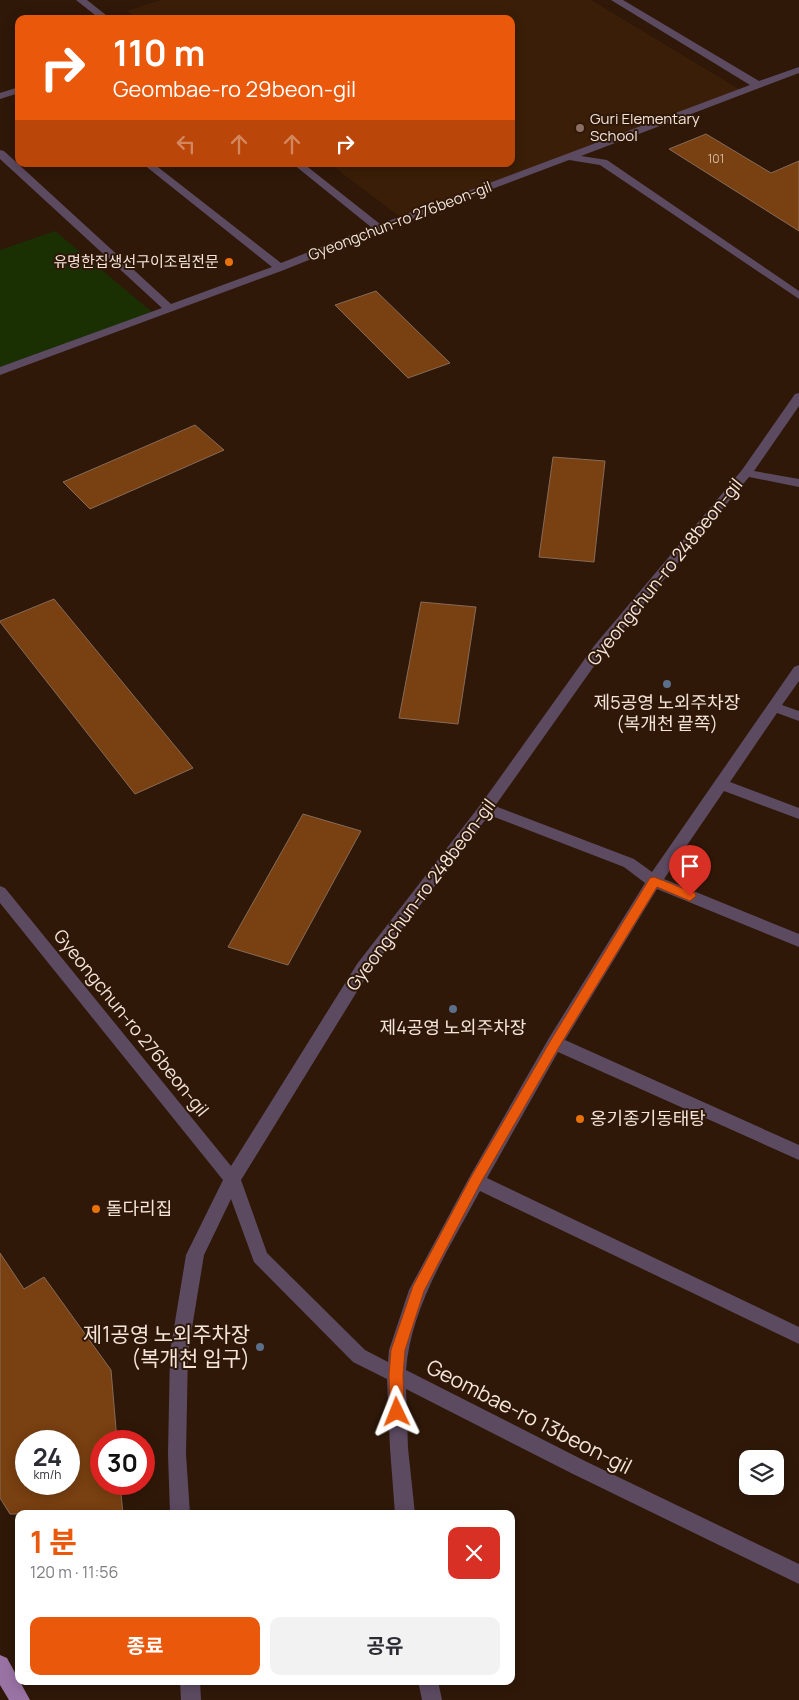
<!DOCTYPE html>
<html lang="ko">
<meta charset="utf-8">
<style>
body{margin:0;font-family:Manrope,"Noto Sans KR",sans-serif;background:#f2f2f3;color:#2b2b33;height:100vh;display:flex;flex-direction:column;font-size:19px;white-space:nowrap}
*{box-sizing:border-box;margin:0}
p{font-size:16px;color:#7c7c81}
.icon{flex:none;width:28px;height:28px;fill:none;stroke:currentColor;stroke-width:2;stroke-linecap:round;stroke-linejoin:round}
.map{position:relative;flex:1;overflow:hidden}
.side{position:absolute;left:15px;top:1510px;width:500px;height:175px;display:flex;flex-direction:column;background:#fff;border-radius:10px;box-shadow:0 2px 12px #0003}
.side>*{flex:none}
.top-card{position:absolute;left:15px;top:15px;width:500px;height:152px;border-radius:10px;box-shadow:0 2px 12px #0003;background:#ea580c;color:#fff;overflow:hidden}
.buttons{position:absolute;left:739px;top:1450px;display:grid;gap:10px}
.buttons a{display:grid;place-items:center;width:45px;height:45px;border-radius:10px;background:#fff;box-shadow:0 2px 12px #0003;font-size:25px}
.speed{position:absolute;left:15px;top:1430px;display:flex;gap:10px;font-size:25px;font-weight:700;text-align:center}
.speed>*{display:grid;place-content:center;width:65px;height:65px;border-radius:50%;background:#fff;box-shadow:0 2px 12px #0003;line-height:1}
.speed small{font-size:12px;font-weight:400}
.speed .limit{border:8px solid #d22;background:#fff;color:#111}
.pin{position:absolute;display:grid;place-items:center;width:42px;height:42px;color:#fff;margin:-51px -21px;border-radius:50% 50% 50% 0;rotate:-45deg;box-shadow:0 0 5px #0007}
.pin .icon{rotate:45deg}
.me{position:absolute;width:55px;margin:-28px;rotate:358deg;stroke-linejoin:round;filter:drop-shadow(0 0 4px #0008)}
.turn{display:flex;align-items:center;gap:18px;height:105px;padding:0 15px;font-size:22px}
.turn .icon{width:65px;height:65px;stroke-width:2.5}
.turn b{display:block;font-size:35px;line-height:42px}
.lanes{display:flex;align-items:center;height:48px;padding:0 15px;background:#0003;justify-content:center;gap:25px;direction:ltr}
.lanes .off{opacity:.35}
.round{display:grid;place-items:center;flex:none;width:52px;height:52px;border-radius:10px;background:#f2f2f3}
.summary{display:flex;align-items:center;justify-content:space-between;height:85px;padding:0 15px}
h1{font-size:30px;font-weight:700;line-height:38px;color:#ea580c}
.cta{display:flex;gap:10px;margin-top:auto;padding:10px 15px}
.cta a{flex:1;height:58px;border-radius:10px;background:#ea580c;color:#fff;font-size:20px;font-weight:700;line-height:58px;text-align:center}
.cta a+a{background:#f2f2f3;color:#2b2b33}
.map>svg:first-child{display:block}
.built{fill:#3a1e07}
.green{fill:#1a3003}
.building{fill:#794011;stroke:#876b58;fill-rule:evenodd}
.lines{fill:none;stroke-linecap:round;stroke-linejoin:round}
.minor{fill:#5c4a61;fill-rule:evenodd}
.major{fill:#9973a4;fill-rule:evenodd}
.route{fill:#ea580c;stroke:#983908}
.education-dot{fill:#8d6e63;stroke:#2f1808;stroke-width:2}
.food-dot{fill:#e8710a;stroke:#2f1808;stroke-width:2}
.service-dot{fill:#5c6f8a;stroke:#2f1808;stroke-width:2}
.labels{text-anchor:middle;stroke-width:4;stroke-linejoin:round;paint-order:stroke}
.far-number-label{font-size:12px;fill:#d5bba8}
.far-poi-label{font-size:15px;fill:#f4e4da;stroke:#2f1808;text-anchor:start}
.far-street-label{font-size:15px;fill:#f4e4da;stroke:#2f1808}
.street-label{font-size:18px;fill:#f4e4da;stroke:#2f1808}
.poi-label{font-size:18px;fill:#f4e4da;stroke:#2f1808}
.near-poi-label{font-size:21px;fill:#f4e4da;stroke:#2f1808;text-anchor:end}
.near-street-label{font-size:21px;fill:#f4e4da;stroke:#2f1808}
</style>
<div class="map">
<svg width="799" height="1700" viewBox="0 0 799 1700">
<rect width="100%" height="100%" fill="#2f1808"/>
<path class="built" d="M161,0H591L744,92L404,220L330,164H511V19H138L127,11Z"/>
<path class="green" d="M55,231L152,312L0,373V250Z"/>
<g class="building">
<path d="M706,134L771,173L799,161V231L669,149Z"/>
<path d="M376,291L450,363L408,378L335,305Z"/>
<path d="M195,425L224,450L90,509L63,482Z"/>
<path d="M553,457L605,461L594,562L539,557Z"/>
<path d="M54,599L193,768L135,794L0,622V621Z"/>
<path d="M421,602L476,607L458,724L399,718Z"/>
<path d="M303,814L361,831L288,965L228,947Z"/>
<path d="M0,1253L24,1289L44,1277L111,1370L117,1441H101V1484H120L123,1514H10L0,1498ZM26,1441H69V1484H26Z"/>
</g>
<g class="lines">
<g class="minor">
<path d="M76,0H87L111,19H100Z"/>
<path d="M611,0H623L759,81L799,67V73L581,156L607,160L799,291V299L600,165L569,160L383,230L284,270L0,375V367L162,308L0,159V150L4,151L171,304L272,267L143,164H154L281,263L371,227L293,164H304L380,224L750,85Z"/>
<path d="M19,87V93L0,99V93Z"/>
<path d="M799,393V406L754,471L799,479V487L749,477L604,652L495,806L634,859L652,872L794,667L799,665V681L782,705L799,711V721L777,713L730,782L799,808V819L724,791L664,879L799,934V947L657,889L565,1040L799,1145V1160L558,1052L487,1178L799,1327V1344L480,1191C450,1247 411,1306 406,1370L585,1461L799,1564V1584L571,1473L406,1389L408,1448L415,1514H395L390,1448L387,1379L353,1362L254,1262L231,1199L204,1255L188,1352L186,1454L190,1514H170L168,1454L170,1352L186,1255L223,1180L0,903V886L5,888L231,1166L357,964L481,804L594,646L742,470L795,394ZM489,815L624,867L645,883L549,1038L470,1176L409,1290L389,1350L388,1362L365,1350L267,1253L241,1180L369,972Z"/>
<path d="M180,1681H200L201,1700H181Z"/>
<path d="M418,1681H438L442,1700H422Z"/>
</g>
<path class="major" d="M0,1655L7,1658L30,1700H9L0,1685Z"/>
</g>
<path class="route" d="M654,877L695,893L696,896L690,901L657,887L559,1047L480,1184L424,1291L405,1350L403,1375L404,1412L402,1416L397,1418L392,1416L390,1412L389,1375L391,1350L413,1286L471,1177L551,1040L650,878Z"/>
<circle class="education-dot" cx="580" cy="128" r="5"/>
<g class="food-dot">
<circle cx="229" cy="262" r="5"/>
<circle cx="580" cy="1119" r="5"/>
<circle cx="96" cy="1209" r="5"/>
</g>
<g class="service-dot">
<circle cx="667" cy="684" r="5"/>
<circle cx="453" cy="1009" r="5"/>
<circle cx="260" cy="1347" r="5"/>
</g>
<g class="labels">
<g class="far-number-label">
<text x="716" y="163">101</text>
</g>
<g class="far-poi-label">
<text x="590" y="124">Guri Elementary<tspan x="590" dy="17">School</tspan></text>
<text x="219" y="267" text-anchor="end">유명한집생선구이조림전문</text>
</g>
<g class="far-street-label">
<text transform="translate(400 221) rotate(-21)" y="5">Gyeongchun-ro 276beon-gil</text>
</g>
<g class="street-label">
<text transform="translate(665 572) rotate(-51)" y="6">Gyeongchun-ro 248beon-gil</text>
<text transform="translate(421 895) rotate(-53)" y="6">Gyeongchun-ro 248beon-gil</text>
<text transform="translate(131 1023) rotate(51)" y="6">Gyeongchun-ro 276beon-gil</text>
</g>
<g class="poi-label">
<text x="667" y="709">제5공영 노외주차장<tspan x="667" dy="21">(복개천 끝쪽)</tspan></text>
<text x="453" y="1034">제4공영 노외주차장</text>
<text x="590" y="1125" text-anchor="start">옹기종기동태탕</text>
<text x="106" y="1215" text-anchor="start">돌다리집</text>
</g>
<g class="near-poi-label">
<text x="250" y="1342">제1공영 노외주차장<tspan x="250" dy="24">(복개천 입구)</tspan></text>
</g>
<g class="near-street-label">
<text transform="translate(529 1417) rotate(27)" y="7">Geombae-ro 13beon-gil</text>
</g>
</g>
</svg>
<div class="buttons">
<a><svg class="icon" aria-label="layers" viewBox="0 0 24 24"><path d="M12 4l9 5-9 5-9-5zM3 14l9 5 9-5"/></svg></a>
</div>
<div class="speed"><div>24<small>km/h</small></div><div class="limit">30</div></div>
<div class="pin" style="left:690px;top:896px;background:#d93025"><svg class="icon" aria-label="arrive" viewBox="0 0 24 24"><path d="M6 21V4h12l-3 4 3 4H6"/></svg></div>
<svg class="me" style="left:397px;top:1412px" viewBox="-20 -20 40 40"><path d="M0-17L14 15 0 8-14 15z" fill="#ea580c" stroke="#fff" stroke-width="4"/></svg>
<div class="top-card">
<div class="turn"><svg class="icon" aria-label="right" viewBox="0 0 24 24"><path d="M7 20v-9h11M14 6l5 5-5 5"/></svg><div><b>110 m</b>Geombae-ro 29beon-gil</div></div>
<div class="lanes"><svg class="icon off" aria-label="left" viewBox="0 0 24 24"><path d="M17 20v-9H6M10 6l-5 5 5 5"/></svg><svg class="icon off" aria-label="ahead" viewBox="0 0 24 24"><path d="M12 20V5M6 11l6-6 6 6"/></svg><svg class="icon off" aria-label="ahead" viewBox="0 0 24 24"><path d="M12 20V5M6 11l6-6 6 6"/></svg><svg class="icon" aria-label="right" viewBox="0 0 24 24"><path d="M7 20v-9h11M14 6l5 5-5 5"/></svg></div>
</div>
<section class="side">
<div class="summary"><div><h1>1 분</h1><p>120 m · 11:56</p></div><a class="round" style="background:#d93025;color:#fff"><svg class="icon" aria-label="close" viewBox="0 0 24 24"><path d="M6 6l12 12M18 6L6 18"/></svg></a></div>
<div class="cta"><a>종료</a><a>공유</a></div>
</section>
</div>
